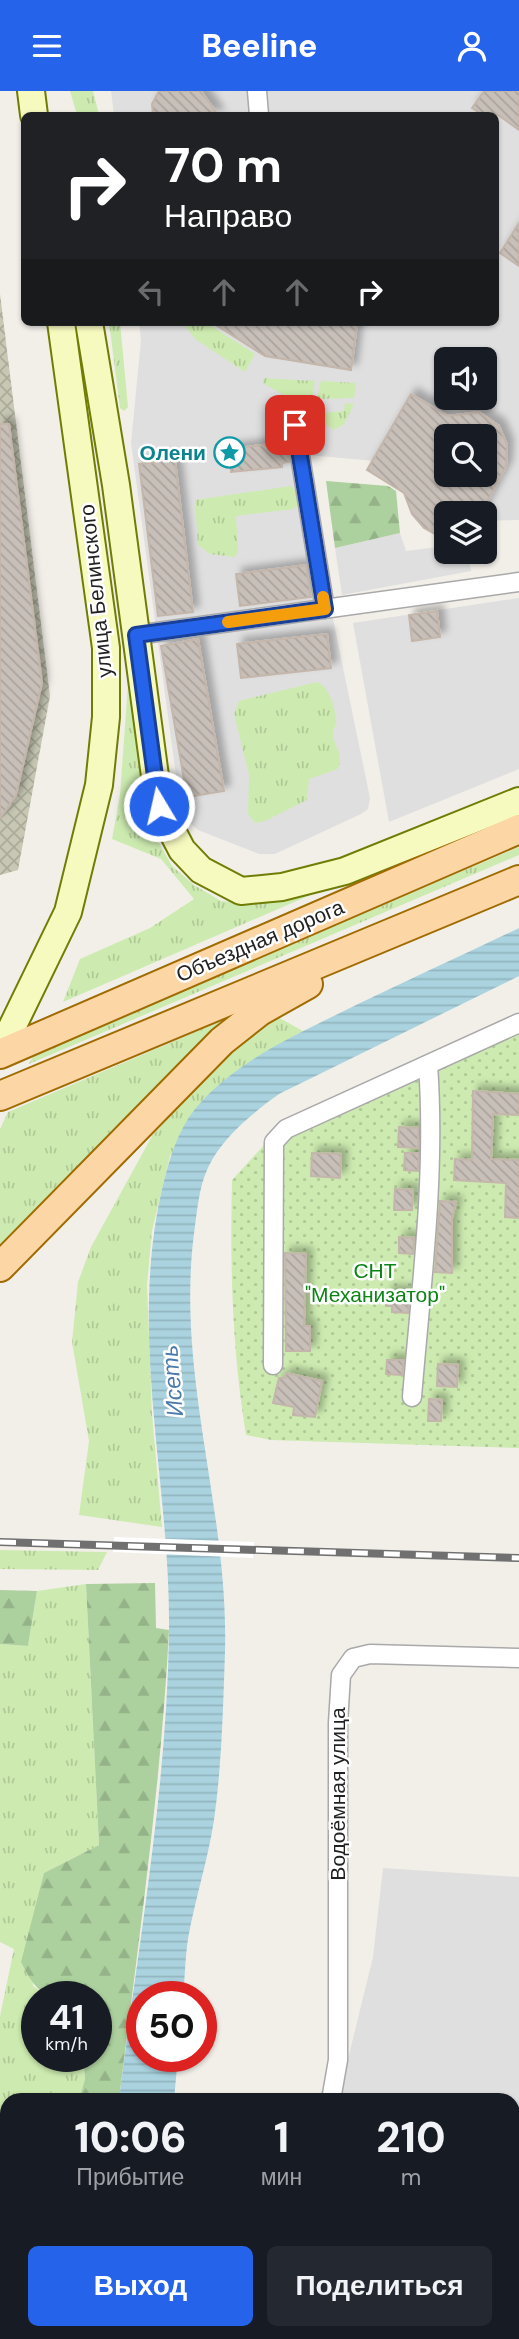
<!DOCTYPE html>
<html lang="ru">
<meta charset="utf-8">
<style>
body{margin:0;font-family:"DM Sans",sans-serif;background:#242831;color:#f1f3f6;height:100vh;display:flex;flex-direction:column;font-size:26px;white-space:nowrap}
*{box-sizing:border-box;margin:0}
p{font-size:23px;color:#9ea1a6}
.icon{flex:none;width:38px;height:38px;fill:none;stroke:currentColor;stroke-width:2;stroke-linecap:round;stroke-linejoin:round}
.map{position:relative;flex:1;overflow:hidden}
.details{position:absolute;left:0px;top:2002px;width:520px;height:247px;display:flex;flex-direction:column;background:#171b24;border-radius:21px 21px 0 0;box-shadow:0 2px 5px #0004}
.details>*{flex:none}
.hud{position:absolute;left:21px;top:21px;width:478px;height:214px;border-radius:10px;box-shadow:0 2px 5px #0004;background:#202124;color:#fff;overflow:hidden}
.tools{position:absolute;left:434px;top:256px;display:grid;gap:14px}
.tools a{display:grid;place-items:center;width:63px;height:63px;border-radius:10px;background:#171b24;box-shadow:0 2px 5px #0004;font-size:35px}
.speed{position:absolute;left:21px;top:1890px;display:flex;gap:14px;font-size:35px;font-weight:700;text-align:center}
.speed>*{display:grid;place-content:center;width:91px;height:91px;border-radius:50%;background:#171b24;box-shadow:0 2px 5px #0004;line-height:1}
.speed small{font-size:18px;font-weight:400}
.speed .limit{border:10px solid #d22;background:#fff;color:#111}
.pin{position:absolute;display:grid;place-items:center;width:60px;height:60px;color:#fff;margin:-30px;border-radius:14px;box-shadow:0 4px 10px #0006}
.me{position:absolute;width:77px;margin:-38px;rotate:351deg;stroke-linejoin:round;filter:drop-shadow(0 0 5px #0008)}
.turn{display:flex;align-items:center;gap:24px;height:147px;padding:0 28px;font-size:32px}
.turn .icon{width:91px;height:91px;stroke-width:2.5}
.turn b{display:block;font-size:49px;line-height:60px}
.lanes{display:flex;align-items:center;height:66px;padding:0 28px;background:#0003;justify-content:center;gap:35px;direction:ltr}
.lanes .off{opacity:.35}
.eta{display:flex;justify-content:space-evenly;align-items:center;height:119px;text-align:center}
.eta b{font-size:42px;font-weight:800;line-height:49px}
.primary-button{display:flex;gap:14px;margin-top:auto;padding:14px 28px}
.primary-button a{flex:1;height:80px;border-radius:10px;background:#2563eb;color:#fff;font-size:28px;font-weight:800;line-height:80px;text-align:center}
.primary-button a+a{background:#242831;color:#f1f3f6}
header{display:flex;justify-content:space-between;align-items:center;height:91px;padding:0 28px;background:#2563eb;color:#fff;font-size:32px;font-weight:800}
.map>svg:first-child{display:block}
.residential{fill:#e0dfdf;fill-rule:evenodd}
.construction{fill:url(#construction-cross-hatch)}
.grass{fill:url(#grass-tufts)}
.forest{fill:url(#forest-firs)}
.garden{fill:url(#garden-dots)}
.water{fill:url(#water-rules)}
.pier{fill:#fff}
.building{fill:url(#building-back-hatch);stroke:#c4b6ab;stroke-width:2;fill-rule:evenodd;filter:url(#shadow)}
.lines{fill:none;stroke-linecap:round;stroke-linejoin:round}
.street-casing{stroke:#a9a9a9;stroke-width:21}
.secondary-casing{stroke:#707d05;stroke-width:30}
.primary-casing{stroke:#a06b00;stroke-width:32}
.street{stroke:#fff;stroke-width:18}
.secondary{stroke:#f7fabf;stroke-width:26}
.primary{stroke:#fcd6a4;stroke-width:28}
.rail-casing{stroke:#707070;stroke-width:8}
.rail{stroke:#fff;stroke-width:5;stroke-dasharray:16;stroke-linecap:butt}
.route-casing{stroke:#184099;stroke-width:18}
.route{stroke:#2563eb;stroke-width:12}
.slow{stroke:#f59e0b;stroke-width:12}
.labels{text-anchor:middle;stroke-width:5;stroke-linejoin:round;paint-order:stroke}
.culture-label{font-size:21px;font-weight:bold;fill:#0d838f;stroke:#fff;text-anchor:end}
.street-label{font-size:21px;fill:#222;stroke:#fff}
.park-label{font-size:21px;fill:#0c8416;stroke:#fff}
.water-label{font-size:23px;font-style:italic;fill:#4a7aab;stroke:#fff}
</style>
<header><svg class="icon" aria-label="menu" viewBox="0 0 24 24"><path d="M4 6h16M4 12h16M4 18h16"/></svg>Beeline<svg class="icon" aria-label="person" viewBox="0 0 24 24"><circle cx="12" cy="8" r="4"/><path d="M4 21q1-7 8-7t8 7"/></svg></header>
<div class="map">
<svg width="519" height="2248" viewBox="0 0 519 2248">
<defs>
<pattern id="construction-cross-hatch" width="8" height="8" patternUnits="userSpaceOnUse" patternTransform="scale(1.75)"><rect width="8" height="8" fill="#c7c7b4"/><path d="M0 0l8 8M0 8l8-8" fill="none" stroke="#abab9a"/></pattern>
<pattern id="grass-tufts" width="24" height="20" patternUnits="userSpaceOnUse" patternTransform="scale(1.75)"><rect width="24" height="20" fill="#cdebb0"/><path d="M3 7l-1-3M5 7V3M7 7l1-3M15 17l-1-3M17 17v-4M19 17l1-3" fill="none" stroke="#b0c997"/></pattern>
<pattern id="forest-firs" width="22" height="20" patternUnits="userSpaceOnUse" patternTransform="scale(1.75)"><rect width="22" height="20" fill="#add19e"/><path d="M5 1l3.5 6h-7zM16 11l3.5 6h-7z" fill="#95b388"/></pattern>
<pattern id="garden-dots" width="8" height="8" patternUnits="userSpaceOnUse" patternTransform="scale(1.75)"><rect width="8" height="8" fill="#cdebb0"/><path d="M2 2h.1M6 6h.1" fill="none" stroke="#b0c997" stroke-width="1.8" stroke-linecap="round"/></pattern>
<pattern id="water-rules" width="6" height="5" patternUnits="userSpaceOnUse" patternTransform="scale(1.75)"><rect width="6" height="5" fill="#aad3df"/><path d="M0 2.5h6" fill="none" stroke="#92b5bf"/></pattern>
<pattern id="building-back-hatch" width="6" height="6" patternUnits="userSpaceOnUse" patternTransform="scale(1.75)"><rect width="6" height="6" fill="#c7bfb8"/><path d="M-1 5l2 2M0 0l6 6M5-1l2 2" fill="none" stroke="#aba49e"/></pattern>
<filter id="shadow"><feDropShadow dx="6" dy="-6" stdDeviation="3.5" flood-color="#0004"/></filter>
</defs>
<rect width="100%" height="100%" fill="#f2efe9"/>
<g class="residential">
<path d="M111,0H519V429L485,430V422H446V431H436L387,371L307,364L333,528L370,707L368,718L361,723L275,763H259L198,739L187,729L180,714L131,352L141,249L139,231H495V24H114ZM446,268H485V306H446ZM446,345H485V383H446Z"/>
<path d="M400,442L406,460L446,455V460H468L471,480L342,504L335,457Z"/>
<path d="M519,507V678L389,731L353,532Z"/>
<path d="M383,1777L519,1786V2248H280L281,2242H513V2009H338L373,1866Z"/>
</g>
<path class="construction" d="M0,203L50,605L18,779L0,784Z"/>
<g class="grass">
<path d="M70,0H93L99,24H77Z"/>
<path d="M109,231H120L128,316L124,320L120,317Z"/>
<path d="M182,231H205L255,263L245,281L195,248Z"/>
<path d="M263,287L315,290L312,307L287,306L263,292Z"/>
<path d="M321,290L356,292L354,307L317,308Z"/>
<path d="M345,312L354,313L344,333L334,339L294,314L320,313L322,322L344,320Z"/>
<path d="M291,395L296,399L298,414L294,418L236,425L238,461L235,466L210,463L198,454L195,409Z"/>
<path d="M129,579L155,745L172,775L194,794L221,810L255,812L279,809L352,786L63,911L80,868L150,837L194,808L161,768L112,748L120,704Z"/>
<path d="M317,591C329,595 336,618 336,630C336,635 332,641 333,646C337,660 343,663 338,678L309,688L307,709L265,730L255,732L248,723L249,684L234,623L239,610Z"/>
<path d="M519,756V764L29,973L34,963Z"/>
<path d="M274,924L303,940L232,984L170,1065L152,1140L147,1194L152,1323L162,1436L79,1424L89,1350L72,1251L78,1191L91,1156L152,1045L240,948Z"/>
<path d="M226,928L0,1157V1038L8,1021Z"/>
<path d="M0,1459L104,1461H107L98,1479L0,1478Z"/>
<path d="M86,1493L99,1754L44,1782L33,1895L49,1906H37V1965H83L85,1988L79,2009H7V2242H54L53,2248H0V1925L14,1858L0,1851V1553L28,1555L37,1500Z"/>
</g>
<g class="forest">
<path d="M326,390L388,395L396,400L400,442L335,457Z"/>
<path d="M155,1492L156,1537L169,1539C161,1697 138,1852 119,2009H79L85,1988L83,1965H96V1906C53,1906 42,1914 21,1871L44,1782L99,1754L86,1493Z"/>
<path d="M0,1499L37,1500L28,1555L0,1553Z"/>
</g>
<path class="garden" d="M519,931V1357L271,1349L246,1344C232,1259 230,1176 232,1089L285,1031Z"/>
<path class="water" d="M519,837V885L279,1003C255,1020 227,1043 212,1069C200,1089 198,1113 195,1135C174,1282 229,1416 225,1561C223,1617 222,1673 214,1729C208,1769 195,1808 188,1848C185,1867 185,1887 183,1906H142V1965H178L174,2009H119C138,1854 167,1698 169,1542C171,1391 127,1245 163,1094C169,1069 178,1039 195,1018C236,969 300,942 356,914C410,888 465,863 519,837Z"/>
<path class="pier" d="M114,1446L254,1451L253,1467L113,1461Z"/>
<g class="building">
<path d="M159,0H201L218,24H153L152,13Z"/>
<path d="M484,0H519V39L498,24H483L472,17Z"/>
<path d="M519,132V175L500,162Z"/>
<path d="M211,231L357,233L351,279L265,265Z"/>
<path d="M411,303L448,325L479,321L499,335L507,354L506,375L481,422H446V449L424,437L412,423L404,402L367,379ZM446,345H485V383H446Z"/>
<path d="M0,333H9L42,592L16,704L0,727Z"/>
<path d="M286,351L289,371L282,372V376L231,381L229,358Z"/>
<path d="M175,369L193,521L158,525L139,373Z"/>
<path d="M306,474L311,506L240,515L236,483Z"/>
<path d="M437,520L440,546L412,550L409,524Z"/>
<path d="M327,543L331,577L241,587L237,553Z"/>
<path d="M198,548L224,700L187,706L161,555Z"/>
<path d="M473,1000L519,1003V1024L493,1023L491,1068L519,1069V1127L505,1126L506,1092L454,1089L455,1068L472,1069Z"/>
<path d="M399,1036L418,1037V1057L398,1056Z"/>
<path d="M312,1062L341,1063L340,1087L311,1085Z"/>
<path d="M405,1062H419L418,1080L404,1079Z"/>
<path d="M395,1098L413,1099L412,1119H394Z"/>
<path d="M440,1110L456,1111L452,1127V1182L435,1181Z"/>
<path d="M399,1146L414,1147L413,1163L399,1162Z"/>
<path d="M285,1162L306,1163L304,1235H310V1260H286Z"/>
<path d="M387,1200L410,1201L408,1222L392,1221V1215H386Z"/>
<path d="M387,1269H404L402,1284L386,1283Z"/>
<path d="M438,1273L458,1274L457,1296L437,1295Z"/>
<path d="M286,1282L322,1290L315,1326L293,1324L294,1316L273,1312L279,1287H285Z"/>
<path d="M429,1308L442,1309L441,1330H428Z"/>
</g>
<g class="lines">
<defs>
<g id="street">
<path d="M257,0L259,24"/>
<path d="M295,334L325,518"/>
<path d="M136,544L519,491"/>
<path d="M273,1274L274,1051L286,1038L519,932"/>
<path d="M412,1306C421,1196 436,1084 428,974"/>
<path d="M331,2009L338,1969V1632L341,1584L353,1567L370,1563L519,1567"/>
<path d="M276,2248L277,2242"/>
</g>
<g id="secondary">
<path d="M31,0L34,24"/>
<path d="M89,231L116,394L159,715L182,759L201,779L241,800L282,796L345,780L519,710"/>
<path d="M0,961L68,821L99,694L106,626V557L61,231"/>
</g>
<g id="primary">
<path d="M0,963L519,738"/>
<path d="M0,1005L519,789"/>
<path d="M0,1176L222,950L260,920L308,893"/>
</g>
</defs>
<use href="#street" class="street-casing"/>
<use href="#secondary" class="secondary-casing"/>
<use href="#primary" class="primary-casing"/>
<use href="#street" class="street"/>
<use href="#secondary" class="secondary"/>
<use href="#primary" class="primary"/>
<defs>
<path id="rail" d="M0,1451L519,1467"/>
</defs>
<use href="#rail" class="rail-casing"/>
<use href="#rail" class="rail"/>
</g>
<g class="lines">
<defs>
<path id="route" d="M159,715L136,544L325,518L295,334"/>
</defs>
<use href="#route" class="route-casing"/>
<use href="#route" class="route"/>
<path class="slow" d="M228,531L325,518L323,506"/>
</g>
<defs>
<symbol id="sight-ring" viewBox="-11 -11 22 22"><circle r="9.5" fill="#fff" stroke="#0f9aa8" stroke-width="1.5"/><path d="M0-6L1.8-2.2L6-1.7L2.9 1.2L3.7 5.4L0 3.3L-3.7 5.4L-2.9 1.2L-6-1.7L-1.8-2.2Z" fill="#0f9aa8"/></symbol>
</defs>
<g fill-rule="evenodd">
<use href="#sight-ring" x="212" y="344" width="35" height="35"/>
</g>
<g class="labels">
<g class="culture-label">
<text x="206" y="369">Олени</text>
</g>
<g class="street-label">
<text transform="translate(96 500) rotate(-96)" y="7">улица Белинского</text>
<text transform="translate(260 850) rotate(-23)" y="7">Объездная дорога</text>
<text transform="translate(338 1703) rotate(-90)" y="7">Водоёмная улица</text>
</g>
<g class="park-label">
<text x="375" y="1187">СНТ<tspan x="375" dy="24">"Механизатор"</tspan></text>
</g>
<g class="water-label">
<text transform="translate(172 1290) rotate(-95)" y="8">Исеть</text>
</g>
</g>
</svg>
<div class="tools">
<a><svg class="icon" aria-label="sound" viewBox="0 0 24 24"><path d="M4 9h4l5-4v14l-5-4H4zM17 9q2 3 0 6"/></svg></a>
<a><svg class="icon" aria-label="search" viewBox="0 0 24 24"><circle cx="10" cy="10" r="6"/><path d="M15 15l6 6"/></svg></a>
<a><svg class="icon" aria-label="layers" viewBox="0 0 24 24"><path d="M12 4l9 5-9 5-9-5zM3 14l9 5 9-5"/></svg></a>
</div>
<div class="speed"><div>41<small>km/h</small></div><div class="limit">50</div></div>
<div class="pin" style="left:295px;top:334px;background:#d93025"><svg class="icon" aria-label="arrive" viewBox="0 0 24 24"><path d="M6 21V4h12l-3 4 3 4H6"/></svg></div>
<svg class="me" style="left:159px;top:715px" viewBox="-20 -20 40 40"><circle r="17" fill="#2563eb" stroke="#fff" stroke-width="3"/><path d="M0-11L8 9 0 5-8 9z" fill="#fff"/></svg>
<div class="hud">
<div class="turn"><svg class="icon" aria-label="right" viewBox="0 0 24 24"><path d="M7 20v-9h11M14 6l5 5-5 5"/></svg><div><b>70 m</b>Направо</div></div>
<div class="lanes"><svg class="icon off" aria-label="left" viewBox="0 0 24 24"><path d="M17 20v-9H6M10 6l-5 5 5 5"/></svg><svg class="icon off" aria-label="ahead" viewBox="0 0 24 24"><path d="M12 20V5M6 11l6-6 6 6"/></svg><svg class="icon off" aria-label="ahead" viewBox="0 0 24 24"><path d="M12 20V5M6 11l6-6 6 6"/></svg><svg class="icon" aria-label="right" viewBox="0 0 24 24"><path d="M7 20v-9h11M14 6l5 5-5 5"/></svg></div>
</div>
<section class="details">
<div class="eta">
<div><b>10:06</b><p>Прибытие</p></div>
<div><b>1</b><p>мин</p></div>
<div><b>210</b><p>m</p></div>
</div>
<div class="primary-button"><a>Выход</a><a>Поделиться</a></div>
</section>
</div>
